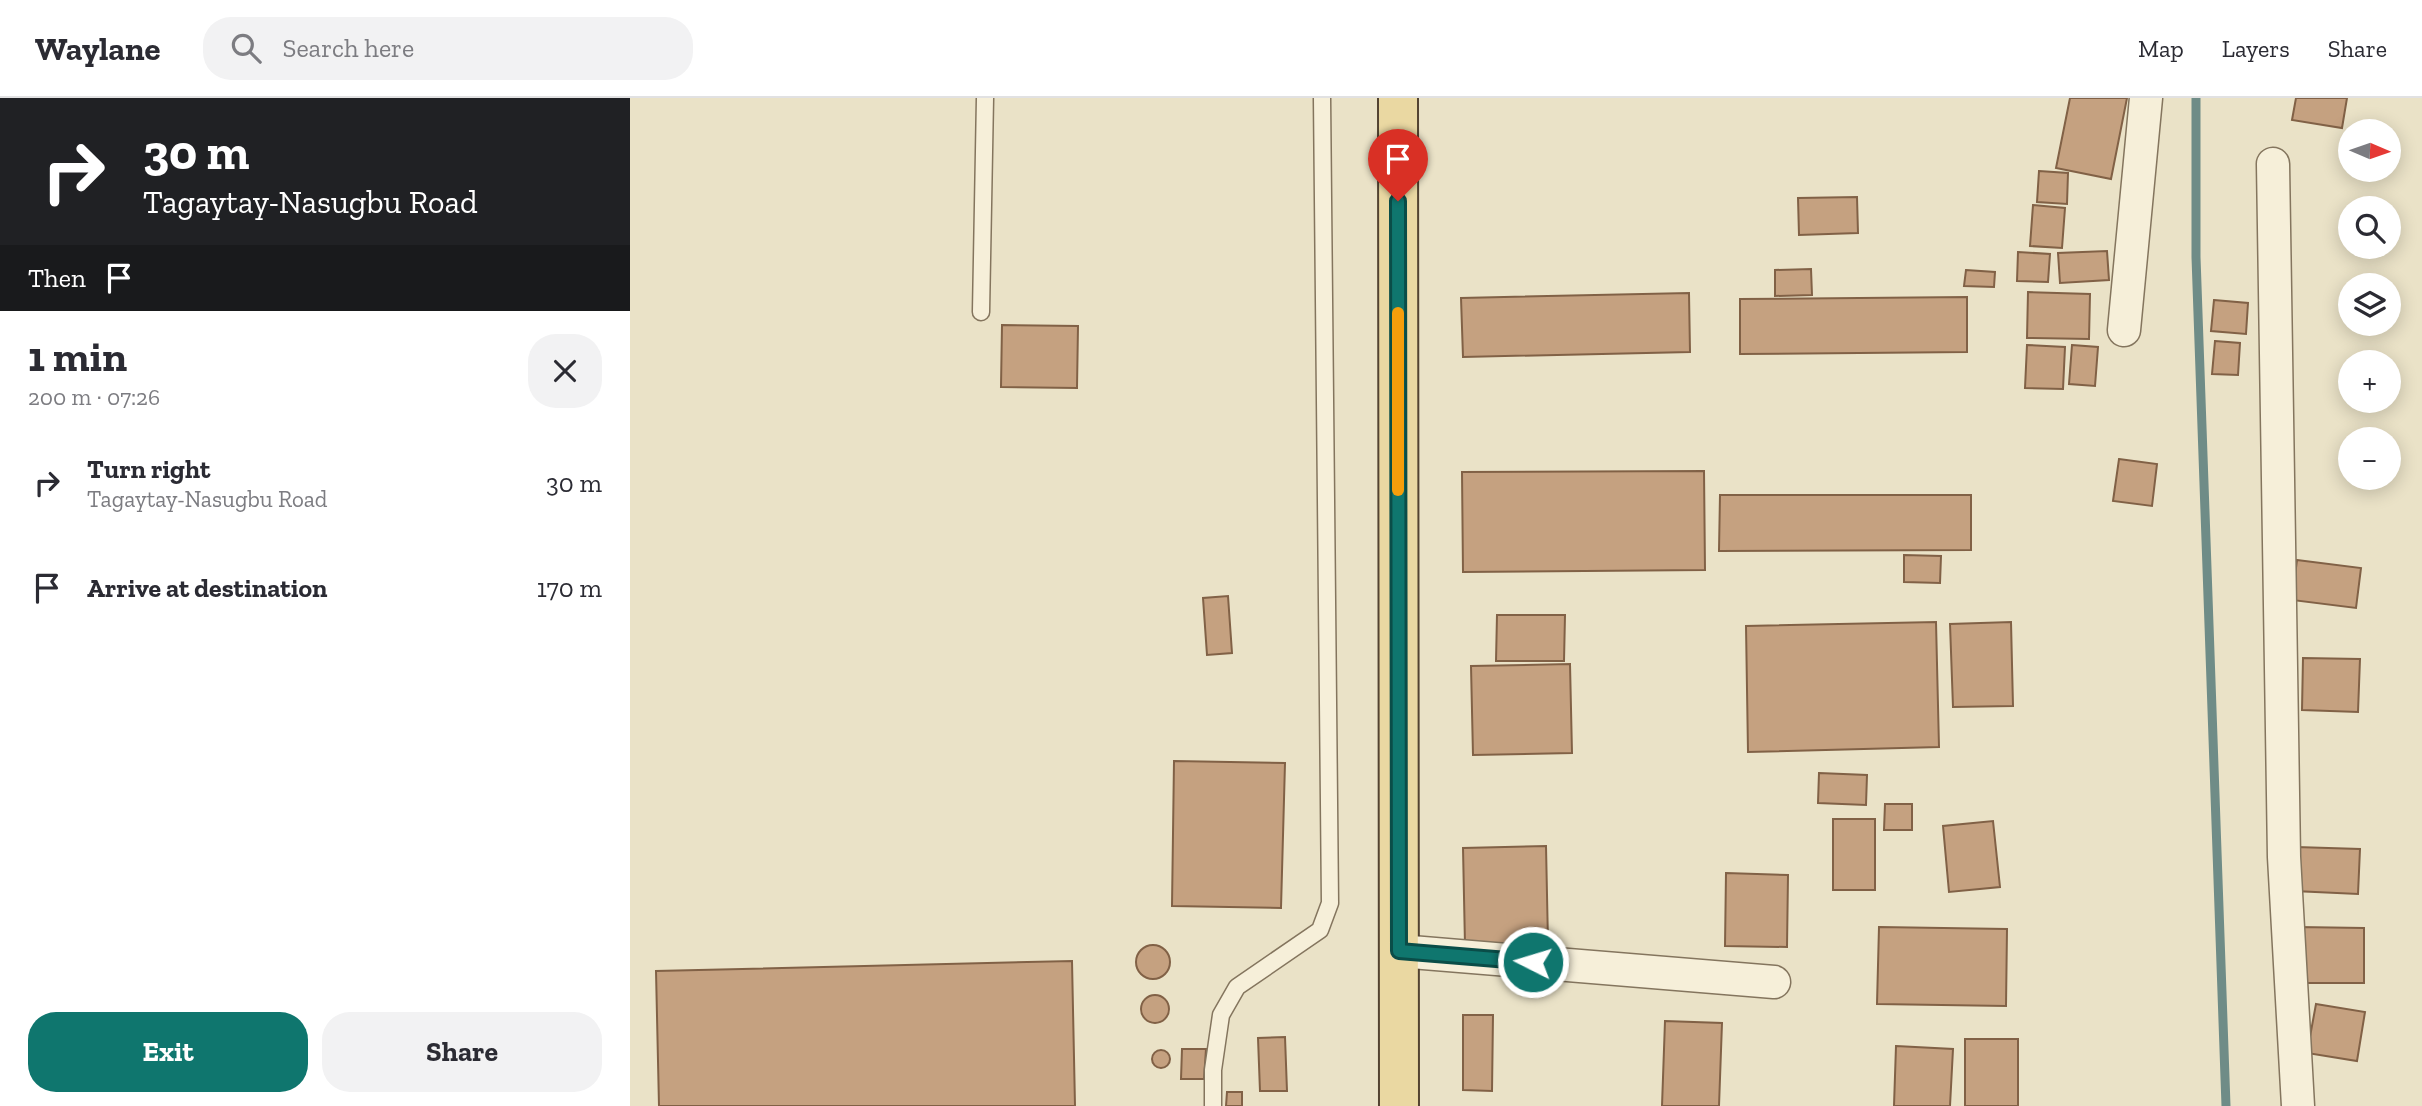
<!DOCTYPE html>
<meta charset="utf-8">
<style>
body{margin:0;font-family:"Zilla Slab",serif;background:#f2f2f3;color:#2b2b33;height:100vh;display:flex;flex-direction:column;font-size:26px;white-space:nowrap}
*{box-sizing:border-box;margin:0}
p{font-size:23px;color:#7c7c81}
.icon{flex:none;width:38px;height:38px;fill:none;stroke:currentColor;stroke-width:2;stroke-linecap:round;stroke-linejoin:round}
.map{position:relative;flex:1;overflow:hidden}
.panel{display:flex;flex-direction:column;background:#fff;width:630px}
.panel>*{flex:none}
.banner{background:#202124;color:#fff;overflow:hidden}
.needle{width:46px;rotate:92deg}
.tools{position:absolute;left:1708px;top:21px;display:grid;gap:14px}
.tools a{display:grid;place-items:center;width:63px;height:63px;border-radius:50%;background:#fff;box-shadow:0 4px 18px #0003;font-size:35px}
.pin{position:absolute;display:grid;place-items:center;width:60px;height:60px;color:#fff;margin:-72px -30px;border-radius:50% 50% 50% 0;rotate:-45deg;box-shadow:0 0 7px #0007}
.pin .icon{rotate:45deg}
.me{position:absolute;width:77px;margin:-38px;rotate:275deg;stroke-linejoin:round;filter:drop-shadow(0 0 5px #0008)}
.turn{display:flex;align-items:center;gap:24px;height:147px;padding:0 28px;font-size:32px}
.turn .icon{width:91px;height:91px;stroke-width:2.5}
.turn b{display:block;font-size:49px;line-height:60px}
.then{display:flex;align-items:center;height:66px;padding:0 28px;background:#0003;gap:14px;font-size:26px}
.round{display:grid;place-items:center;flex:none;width:74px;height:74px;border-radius:28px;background:#f2f2f3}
.headline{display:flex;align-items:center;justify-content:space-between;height:119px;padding:0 28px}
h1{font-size:42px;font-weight:700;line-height:52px}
.primary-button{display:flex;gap:14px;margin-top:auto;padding:14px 28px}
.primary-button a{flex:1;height:80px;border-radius:28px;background:#0f766e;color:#fff;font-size:28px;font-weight:700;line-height:80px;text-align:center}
.primary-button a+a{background:#f2f2f3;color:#2b2b33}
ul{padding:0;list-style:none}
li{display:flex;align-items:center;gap:21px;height:105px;padding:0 28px}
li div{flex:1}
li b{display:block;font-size:26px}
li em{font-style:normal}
header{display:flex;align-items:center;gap:42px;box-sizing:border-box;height:98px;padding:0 35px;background:#fff;border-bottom:2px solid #e1e1e2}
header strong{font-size:33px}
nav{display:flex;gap:38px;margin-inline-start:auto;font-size:24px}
.search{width:490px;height:63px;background:#f2f2f3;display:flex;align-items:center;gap:18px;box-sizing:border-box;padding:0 24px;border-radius:28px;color:#7c7c81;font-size:26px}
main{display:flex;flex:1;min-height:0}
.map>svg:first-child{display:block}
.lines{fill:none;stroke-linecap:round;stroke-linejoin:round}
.stream{stroke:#6f8c87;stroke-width:9}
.building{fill:#c5a180;stroke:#816146;stroke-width:2}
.lane-casing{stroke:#84755e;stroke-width:19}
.street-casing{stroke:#84755e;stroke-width:35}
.primary-casing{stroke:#534331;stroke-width:42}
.lane{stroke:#f6efd9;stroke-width:16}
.street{stroke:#f6efd9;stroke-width:32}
.primary{stroke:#ead8a2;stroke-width:38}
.route-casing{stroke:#0a4d48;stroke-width:18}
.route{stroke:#0f766e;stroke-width:12}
.slow{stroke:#f59e0b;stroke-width:12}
</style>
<header>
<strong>Waylane</strong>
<div class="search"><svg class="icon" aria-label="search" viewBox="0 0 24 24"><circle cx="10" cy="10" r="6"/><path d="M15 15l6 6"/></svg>Search here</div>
<nav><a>Map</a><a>Layers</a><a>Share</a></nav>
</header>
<main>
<section class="panel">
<div class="banner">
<div class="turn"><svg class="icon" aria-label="right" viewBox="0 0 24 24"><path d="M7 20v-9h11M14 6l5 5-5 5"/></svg><div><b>30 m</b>Tagaytay-Nasugbu Road</div></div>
<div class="then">Then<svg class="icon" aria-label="arrive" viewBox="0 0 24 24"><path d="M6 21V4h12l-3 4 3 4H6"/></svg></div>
</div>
<div class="headline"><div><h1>1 min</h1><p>200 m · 07:26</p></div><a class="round"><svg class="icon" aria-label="close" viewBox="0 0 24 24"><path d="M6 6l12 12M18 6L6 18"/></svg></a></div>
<ul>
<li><svg class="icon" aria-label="right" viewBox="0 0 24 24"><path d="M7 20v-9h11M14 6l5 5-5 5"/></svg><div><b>Turn right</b><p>Tagaytay-Nasugbu Road</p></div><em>30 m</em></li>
<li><svg class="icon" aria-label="arrive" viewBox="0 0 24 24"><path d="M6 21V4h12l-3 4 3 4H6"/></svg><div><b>Arrive at destination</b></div><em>170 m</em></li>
</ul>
<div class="primary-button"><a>Exit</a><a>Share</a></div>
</section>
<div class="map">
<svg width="1792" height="1008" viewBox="0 0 1792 1008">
<rect width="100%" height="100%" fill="#eae2c7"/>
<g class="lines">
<path class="stream" d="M1566,0V159L1596,1008"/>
</g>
<g class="building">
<path d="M1440,0H1497L1481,81L1426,70Z"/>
<path d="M1666,0H1717L1712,30L1662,22Z"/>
<path d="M1409,73L1438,75L1437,106L1407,104Z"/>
<path d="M1227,99L1228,135L1169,137L1168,100Z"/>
<path d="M1403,107L1435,110L1432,150L1400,148Z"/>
<path d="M1477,153L1479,182L1430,185L1428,155Z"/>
<path d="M1388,154L1420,156L1418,184L1387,183Z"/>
<path d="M1181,171L1182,197L1145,198V172Z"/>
<path d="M1336,172L1365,174L1364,189L1334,188Z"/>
<path d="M1398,194L1460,196L1459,241L1397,240Z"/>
<path d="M1059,195L1060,254L833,259L831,200Z"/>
<path d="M1337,199V254L1110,256V201Z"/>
<path d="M1584,202L1618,205L1616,236L1581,233Z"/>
<path d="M372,227L448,228L447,290L371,289Z"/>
<path d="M1585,243L1610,245L1608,277L1582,276Z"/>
<path d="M1397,247L1435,249L1433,291L1395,290Z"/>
<path d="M1442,247L1468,249L1465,288L1439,286Z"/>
<path d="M1489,361L1527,366L1522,408L1483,403Z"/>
<path d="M1074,373L1075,472L833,474L832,374Z"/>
<path d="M1090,397H1341V452L1089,453Z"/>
<path d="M1274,457L1311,458L1310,485L1274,484Z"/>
<path d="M1667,462L1731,470L1726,510L1662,502Z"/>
<path d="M598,498L602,555L577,557L573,500Z"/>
<path d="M867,517H935L934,563H866Z"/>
<path d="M1306,524L1309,649L1118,654L1116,528Z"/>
<path d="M1381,524L1383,608L1323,609L1320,526Z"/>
<path d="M1673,560L1730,561L1728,614L1672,612Z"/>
<path d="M940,566L942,655L843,657L841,568Z"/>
<path d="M544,663L655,665L651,810L542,808Z"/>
<path d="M1189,675L1237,677L1236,707L1188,705Z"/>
<path d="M1255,706H1282V732H1254Z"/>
<rect x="1203" y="721" width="42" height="71"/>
<path d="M1363,723L1370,789L1319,794L1313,728Z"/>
<path d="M916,748L918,845L835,847L833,750Z"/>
<path d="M1666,749L1730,751L1728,796L1664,793Z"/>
<path d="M1096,775L1158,777L1157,849L1095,848Z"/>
<path d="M1249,829L1377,831L1376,908L1247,906Z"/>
<path d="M1668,829L1734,830V885H1668Z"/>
<circle cx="523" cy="864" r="17"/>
<path d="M442,863L445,1008H29L26,873Z"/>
<circle cx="525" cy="911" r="14"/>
<path d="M1686,906L1735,914L1727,963L1677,955Z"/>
<path d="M833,917H863L862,993L833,992Z"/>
<path d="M1035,923L1092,925L1089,1008H1032Z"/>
<path d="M655,939L657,993H630L628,940Z"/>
<rect x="1335" y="941" width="53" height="67"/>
<path d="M1266,948L1323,951L1320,1008H1264Z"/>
<path d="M552,951H576L574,981H551Z"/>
<circle cx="531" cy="961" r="9"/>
<path d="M597,994H612V1008H596Z"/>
</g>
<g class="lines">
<defs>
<g id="lane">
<path d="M351,214L355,0"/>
<path d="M583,1008V972L591,917L607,889L690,832L700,805L692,0"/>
</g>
<g id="street">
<path d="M1643,66L1654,759L1668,1008"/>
<path d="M1494,232L1516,0"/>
<path d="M769,853L1144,884"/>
</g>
<path id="primary" d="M768,0L769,1008"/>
</defs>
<use href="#lane" class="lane-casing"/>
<use href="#street" class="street-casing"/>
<use href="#primary" class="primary-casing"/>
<use href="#lane" class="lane"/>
<use href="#street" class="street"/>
<use href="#primary" class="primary"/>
</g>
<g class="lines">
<defs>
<path id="route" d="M768,103L769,853L903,864"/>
</defs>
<use href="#route" class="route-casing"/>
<use href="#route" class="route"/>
<path class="slow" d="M768,392V215"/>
</g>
</svg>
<div class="tools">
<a><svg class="needle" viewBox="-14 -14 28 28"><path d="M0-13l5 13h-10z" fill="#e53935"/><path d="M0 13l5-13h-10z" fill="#7c7c81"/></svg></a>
<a><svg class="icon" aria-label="search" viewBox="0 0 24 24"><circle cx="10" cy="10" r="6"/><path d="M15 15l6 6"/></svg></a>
<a><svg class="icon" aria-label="layers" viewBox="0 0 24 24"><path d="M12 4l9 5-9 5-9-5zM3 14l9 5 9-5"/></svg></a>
<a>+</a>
<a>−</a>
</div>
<div class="pin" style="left:768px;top:103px;background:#d93025"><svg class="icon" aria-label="arrive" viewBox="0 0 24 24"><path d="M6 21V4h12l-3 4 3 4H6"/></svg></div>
<svg class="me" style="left:903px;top:864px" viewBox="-20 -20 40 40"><circle r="17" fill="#0f766e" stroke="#fff" stroke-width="3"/><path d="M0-11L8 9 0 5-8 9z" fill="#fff"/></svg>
</div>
</main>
